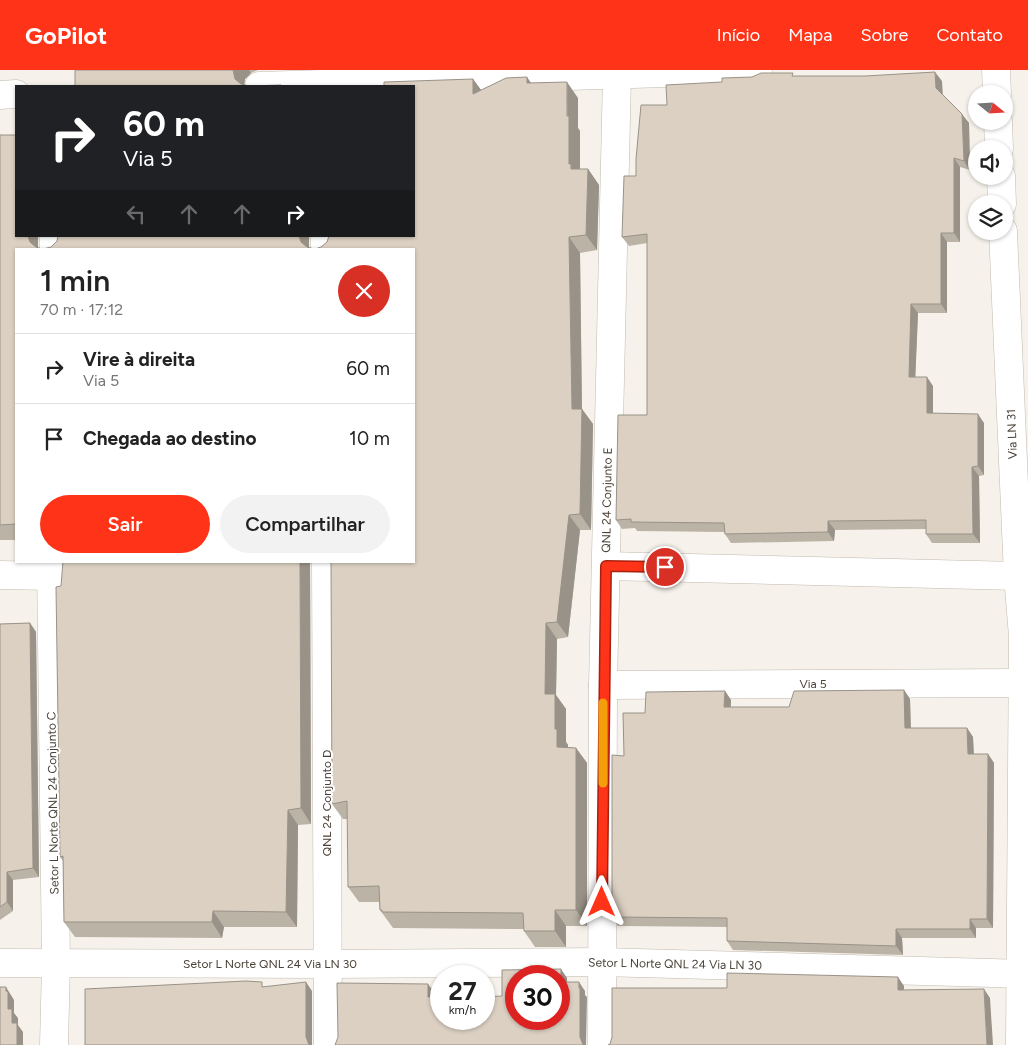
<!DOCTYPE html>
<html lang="pt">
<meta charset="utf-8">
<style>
body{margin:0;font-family:Figtree,sans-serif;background:#f2f2f2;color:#222;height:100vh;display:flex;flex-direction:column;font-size:19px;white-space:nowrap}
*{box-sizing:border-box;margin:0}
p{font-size:16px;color:#767676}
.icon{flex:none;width:28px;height:28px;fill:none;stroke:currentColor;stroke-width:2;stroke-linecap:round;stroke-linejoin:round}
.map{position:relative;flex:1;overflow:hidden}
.panel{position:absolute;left:15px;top:178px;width:400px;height:315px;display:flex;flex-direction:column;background:#fff;border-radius:0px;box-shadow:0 1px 4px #0004}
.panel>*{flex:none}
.hud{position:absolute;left:15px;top:15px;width:400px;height:152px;border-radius:0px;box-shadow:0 1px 4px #0004;background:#202124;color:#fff;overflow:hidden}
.needle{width:32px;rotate:108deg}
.controls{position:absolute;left:968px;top:15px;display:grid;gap:10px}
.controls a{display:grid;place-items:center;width:45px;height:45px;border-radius:50%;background:#fff;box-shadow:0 1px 4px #0004;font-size:25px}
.speed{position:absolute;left:430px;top:895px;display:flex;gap:10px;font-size:25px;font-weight:700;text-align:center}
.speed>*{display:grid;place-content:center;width:65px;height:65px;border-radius:50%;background:#fff;box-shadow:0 1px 4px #0004;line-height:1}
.speed small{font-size:12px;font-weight:400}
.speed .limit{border:8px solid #d22;background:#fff;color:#111}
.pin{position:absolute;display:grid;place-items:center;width:42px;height:42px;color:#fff;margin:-21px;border:2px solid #fff;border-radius:50%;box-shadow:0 1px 5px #0007}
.me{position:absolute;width:55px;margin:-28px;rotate:0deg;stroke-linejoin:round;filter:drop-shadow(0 0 4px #0008)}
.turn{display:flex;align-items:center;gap:18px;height:105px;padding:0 25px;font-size:22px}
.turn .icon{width:65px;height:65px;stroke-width:2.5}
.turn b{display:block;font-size:35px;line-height:42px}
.lanes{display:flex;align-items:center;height:48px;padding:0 25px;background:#0003;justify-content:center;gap:25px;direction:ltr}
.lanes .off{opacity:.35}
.round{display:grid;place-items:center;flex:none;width:52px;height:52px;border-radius:26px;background:#f2f2f2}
.headline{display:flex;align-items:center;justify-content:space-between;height:85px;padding:0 25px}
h1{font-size:30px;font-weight:600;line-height:38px}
.cta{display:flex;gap:10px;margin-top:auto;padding:10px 25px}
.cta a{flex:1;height:58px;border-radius:30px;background:#ff3318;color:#fff;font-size:20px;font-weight:600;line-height:58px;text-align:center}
.cta a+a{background:#f2f2f2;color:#222}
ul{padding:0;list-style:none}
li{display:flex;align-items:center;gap:15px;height:70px;padding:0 25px;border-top:1px solid #e0e0e0}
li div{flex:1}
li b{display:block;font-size:19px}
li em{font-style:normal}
header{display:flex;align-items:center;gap:30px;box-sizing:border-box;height:70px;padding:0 25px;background:#ff3318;color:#fff}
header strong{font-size:24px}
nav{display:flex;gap:28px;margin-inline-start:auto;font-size:18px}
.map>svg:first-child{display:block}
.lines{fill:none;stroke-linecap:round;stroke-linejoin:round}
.minor-casing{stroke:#c2b9ad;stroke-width:29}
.minor{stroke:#fff;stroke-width:28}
.wall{fill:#bcb3a7}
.shaded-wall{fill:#999288}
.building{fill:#dbd0c2;stroke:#999288;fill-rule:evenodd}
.route-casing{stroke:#a62110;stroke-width:12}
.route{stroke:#ff3318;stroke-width:9}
.slow{stroke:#f59e0b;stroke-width:9}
.labels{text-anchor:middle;stroke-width:4;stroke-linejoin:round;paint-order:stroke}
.street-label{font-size:12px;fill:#4a4238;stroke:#fff}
</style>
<header>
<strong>GoPilot</strong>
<nav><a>Início</a><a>Mapa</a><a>Sobre</a><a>Contato</a></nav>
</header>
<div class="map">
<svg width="1028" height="975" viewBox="0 0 1028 975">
<rect width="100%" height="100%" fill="#f6f2eb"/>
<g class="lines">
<defs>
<g id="minor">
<path d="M996,0L997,24"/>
<path d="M259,16L758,0"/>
<path d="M0,25L16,24"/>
<path d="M998,51L999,79"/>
<path d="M1001,106L1002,134"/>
<path d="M1003,161L1018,506L1023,566L1020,975"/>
<path d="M325,166V179"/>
<path d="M54,179V166"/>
<path d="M51,491L56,894L54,975"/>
<path d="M326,491L328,975"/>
<path d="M606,496L1018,506"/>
<path d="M0,505L50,506"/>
<path d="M603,615L1023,613"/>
<path d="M0,893L328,894L601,892L1028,904"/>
<path d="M602,975L603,615L617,5"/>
</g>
</defs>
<use href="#minor" class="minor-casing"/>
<use href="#minor" class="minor"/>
</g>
<g class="wall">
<path d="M75,0H271H258L251,3L245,9L244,15L249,16L281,15L282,16H75Z"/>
<path d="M795,6L942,11V24L969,53L970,100L960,97V172H947V243H918L915,307L933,316V343L984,353V405L979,406L980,473H932L926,464V459L835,460L834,471L731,473L725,464L724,462L637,461L635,458L622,459L616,450L647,345V173L629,176L622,167L636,106L667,35L722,12Z"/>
<path d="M473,9L481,20L531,13L578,28V58L580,61V99H588L599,115L597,180L580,183L582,339L593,354L591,460H580L568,567L557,569L556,625L566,639V672L568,675V677L576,678L587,693V856H566V877H535L524,861V859L393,858L380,840L379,832H359L348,817V749H343L332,734L414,491L321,177L327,172Z"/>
<path d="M0,65L16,166H38L16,179V470H0Z"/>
<path d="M310,491L311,754L298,755L297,857H224L222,868L75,867L64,852L63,791L60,787L61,516Z"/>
<path d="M30,553L36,562L39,807L13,810V841L0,850V554Z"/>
<path d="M904,620L910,629L911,658H967L973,667L974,684H988L994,693L993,858H976V868H902L903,885L733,880L727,871V857L618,856L612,847L624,686L645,643L725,621L731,630V637H789Z"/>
</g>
<g class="shaded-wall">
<path d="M233,0H249L251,3L245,9L244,16L235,9Z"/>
<path d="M935,2L942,11L943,27L936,18Z"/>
<path d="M527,7L538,23L527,13Z"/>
<path d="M473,9L484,24H473Z"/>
<path d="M567,12L578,28V58L580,61V106L571,99L569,94Z"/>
<path d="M962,44L969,53L970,100L964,91Z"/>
<path d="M954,88L960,97V172L954,163Z"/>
<path d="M588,99L599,115L597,180L586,165Z"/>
<path d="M941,163L947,172V243L941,234Z"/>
<path d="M28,166H38V179H35L30,172Z"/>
<path d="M299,166H309V179H306L301,172Z"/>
<path d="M569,167L580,183L582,345V339L593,354L591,460L580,444L572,339Z"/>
<path d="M911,234L918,243L915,316L909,307Z"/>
<path d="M927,307L933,316V352L927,343Z"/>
<path d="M978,344L984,353V405L978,396Z"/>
<path d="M972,397L979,406L980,473L973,464Z"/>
<path d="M569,445L580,460L568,567L557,552Z"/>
<path d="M828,451L835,460L834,471L828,462Z"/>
<path d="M300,491H310L311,754L301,738Z"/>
<path d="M30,553L36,562L39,807L33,798Z"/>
<path d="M546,553L557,569L556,625L566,639V672L568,675V693L557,677L555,659L545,624Z"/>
<path d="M904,620L910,629L911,667L905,658Z"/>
<path d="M725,621L731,630L730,646L724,637Z"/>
<path d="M967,658L973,667L974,693L968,684Z"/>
<path d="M576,678L587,693V856L576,840Z"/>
<path d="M988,684L994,693L993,858L987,849Z"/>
<path d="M288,740L298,755L297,857L286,842Z"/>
<path d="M7,802L13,810V841L7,832Z"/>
<path d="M555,840L566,856V877L555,861Z"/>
<path d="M213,841L224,857L222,868L212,852Z"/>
<path d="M970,849L976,858V868L970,859Z"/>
<path d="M896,859L902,868L903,885L896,876Z"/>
<path d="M561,899L567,908V921L561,912Z"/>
<path d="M898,907L904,916V929L898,920Z"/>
<path d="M306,912L312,921V975H309L306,967Z"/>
<path d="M579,912L585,921V925L587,927L586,975H583L580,967Z"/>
<path d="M428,914L434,922V936L428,927Z"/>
<path d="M6,917L14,930V943L18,948V955L23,962V975H17L8,939L6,921Z"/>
<path d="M984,919L990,928L993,975H987Z"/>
</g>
<g class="building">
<path d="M75,0H233L235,9L241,14L249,16L281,15V16H75Z"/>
<path d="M935,2L936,18L962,44L964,91L954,88V163H941V234H911L909,307H927V343L978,344V396L972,397L973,464H926V450L828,451V462L725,464L724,453L631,452V449L616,450L618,345H647V164L622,167L624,106H636V89L641,35H667L666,15L722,12V8L752,7L761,3H793L792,6H865Z"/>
<path d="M527,7V13L567,12V46H569V94H571V99H588L586,165L569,167L572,339H582L580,444L569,445L557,552L546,553L545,624H555V659H557V677L576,678V840H555V861H524L523,843L382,842V840H380L379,816L348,817L347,731L332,734L331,491H414V179H315L321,177L327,172L329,166H414V16H384V12L473,9V24L506,8Z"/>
<path d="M0,65H16V166H28L30,172L36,177L42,179H16V454L0,455Z"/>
<path d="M58,166H299L301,172L307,177L314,179H43L51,177L57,171Z"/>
<path d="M63,491H300L301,738L288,740L286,842L213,841L212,852H64L63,786L60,787L56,517L61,516Z"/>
<path d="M30,553L33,798L7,802V832L0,837V554Z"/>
<path d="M904,620L905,658H967L968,684H988L987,849H970V859H896V876L727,871V848L612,847V685L624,686L623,643H645L646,622L725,621L724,637H789L794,621Z"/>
<path d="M561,899V912H579V918H580V967L583,975H335L338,967L337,913L428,914V927H441V949H484V927L502,926V900ZM516,906H559V949H516Z"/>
<path d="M727,903L898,907V920L984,919L987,975H608L610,974L612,967V918H727Z"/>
<path d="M246,911L262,912V917L306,912V967L309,975H85V919Z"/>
<path d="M0,917H6V921L8,922V939H12V953H17V975H0Z"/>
</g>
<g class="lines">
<defs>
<path id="route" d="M602,832L606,496L665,497"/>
</defs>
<use href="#route" class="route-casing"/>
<use href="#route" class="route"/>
<path class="slow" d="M603,713V633"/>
</g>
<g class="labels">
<g class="street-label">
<text transform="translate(1012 364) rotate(-92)" y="4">Via LN 31</text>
<text transform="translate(607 430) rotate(-89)" y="4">QNL 24 Conjunto E</text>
<text x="813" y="618">Via 5</text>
<text transform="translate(53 733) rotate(-91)" y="4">Setor L Norte QNL 24 Conjunto C</text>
<text transform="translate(327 733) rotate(-90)" y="4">QNL 24 Conjunto D</text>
<text x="270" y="898">Setor L Norte QNL 24 Via LN 30</text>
<text transform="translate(675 894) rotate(1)" y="4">Setor L Norte QNL 24 Via LN 30</text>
</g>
</g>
</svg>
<div class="controls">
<a><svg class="needle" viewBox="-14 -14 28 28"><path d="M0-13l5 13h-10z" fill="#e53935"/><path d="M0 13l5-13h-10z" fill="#767676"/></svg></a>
<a><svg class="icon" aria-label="sound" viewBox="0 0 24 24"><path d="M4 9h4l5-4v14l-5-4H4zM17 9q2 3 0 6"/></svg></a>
<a><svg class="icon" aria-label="layers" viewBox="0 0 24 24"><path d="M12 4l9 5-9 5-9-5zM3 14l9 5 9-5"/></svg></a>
</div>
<div class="speed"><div>27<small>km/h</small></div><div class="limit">30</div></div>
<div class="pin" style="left:665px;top:497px;background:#d93025"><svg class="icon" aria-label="arrive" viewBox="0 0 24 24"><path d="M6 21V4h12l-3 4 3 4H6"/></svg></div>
<svg class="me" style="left:602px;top:832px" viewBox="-20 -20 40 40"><path d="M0-17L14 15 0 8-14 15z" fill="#ff3318" stroke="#fff" stroke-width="4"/></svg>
<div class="hud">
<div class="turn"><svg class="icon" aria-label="right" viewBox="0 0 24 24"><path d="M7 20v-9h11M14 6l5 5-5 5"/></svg><div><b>60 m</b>Via 5</div></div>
<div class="lanes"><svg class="icon off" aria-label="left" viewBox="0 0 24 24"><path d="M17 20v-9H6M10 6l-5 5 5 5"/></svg><svg class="icon off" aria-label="ahead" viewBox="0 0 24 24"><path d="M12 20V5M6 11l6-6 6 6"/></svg><svg class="icon off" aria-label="ahead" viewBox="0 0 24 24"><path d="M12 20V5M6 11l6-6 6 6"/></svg><svg class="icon" aria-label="right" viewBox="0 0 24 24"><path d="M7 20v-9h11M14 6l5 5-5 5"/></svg></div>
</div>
<section class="panel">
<div class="headline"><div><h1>1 min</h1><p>70 m · 17:12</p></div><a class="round" style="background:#d93025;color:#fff"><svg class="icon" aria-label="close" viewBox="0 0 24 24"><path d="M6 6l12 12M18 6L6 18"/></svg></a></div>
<ul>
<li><svg class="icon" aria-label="right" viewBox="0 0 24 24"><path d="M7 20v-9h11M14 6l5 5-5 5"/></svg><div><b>Vire à direita</b><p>Via 5</p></div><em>60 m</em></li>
<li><svg class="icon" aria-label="arrive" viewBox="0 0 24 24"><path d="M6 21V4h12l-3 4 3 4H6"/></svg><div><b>Chegada ao destino</b></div><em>10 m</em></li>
</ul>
<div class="cta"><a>Sair</a><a>Compartilhar</a></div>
</section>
</div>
